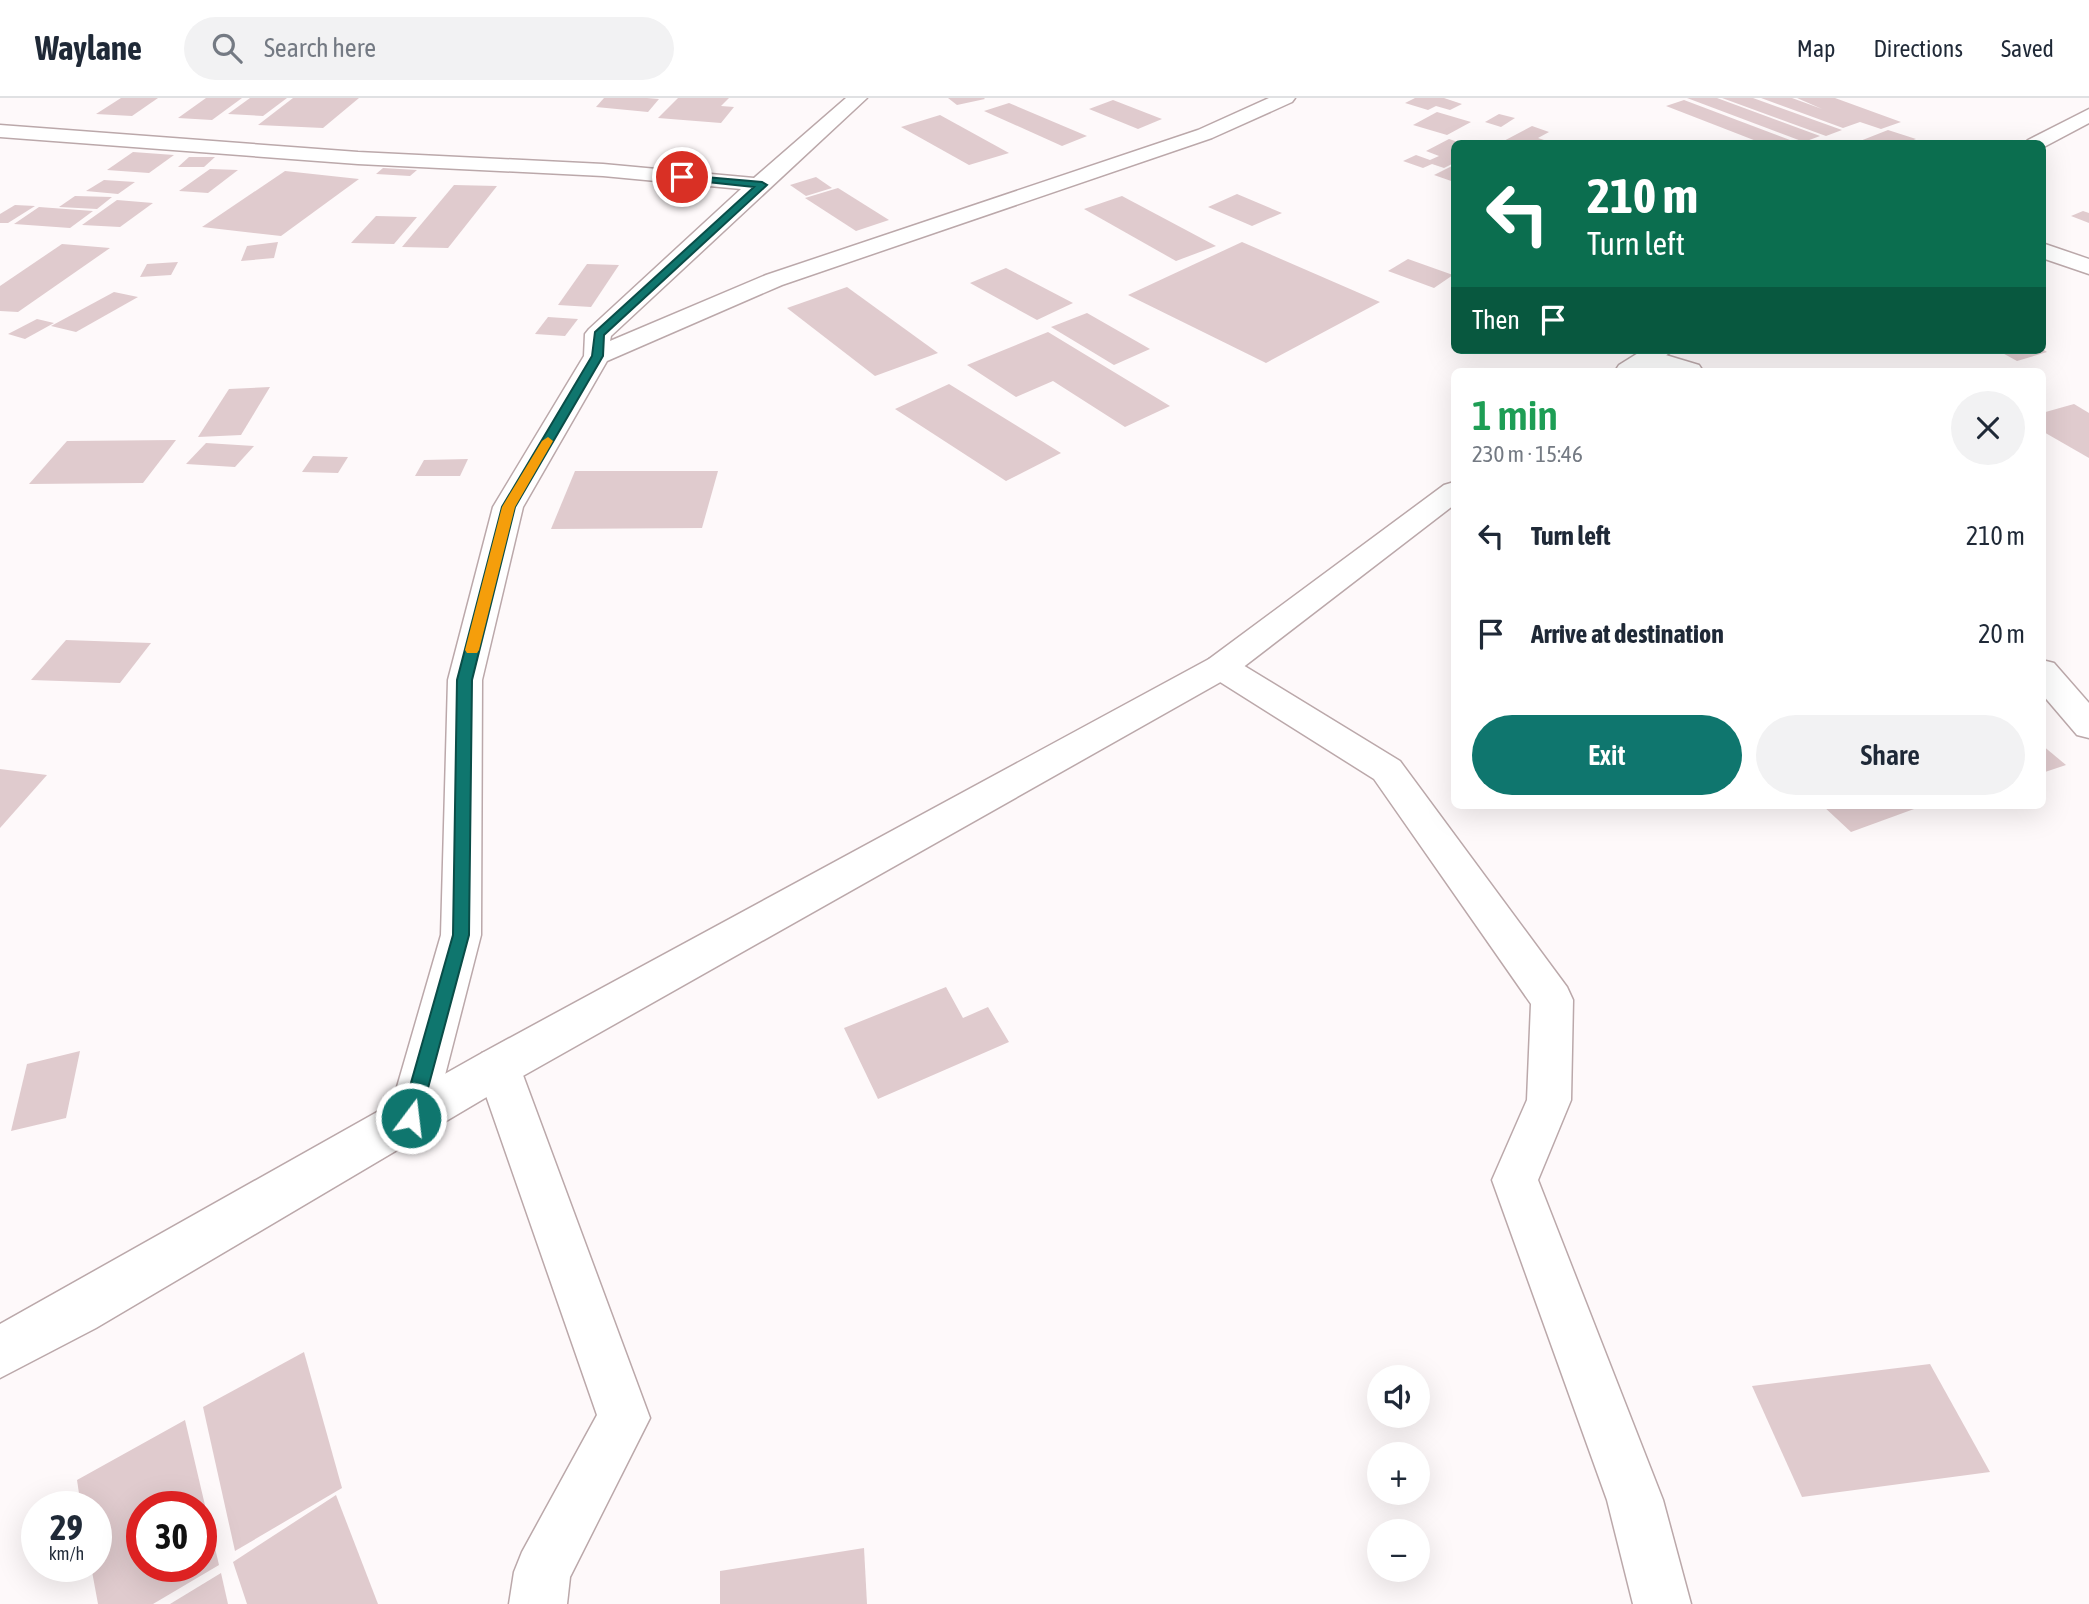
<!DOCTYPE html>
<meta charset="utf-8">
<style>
body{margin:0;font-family:"Asap Condensed",sans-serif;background:#f2f2f3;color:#1f2937;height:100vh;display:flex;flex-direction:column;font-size:26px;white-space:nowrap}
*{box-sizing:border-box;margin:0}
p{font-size:23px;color:#747a83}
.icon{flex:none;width:38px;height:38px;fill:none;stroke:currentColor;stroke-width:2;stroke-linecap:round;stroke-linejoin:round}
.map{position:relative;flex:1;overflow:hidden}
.side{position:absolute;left:1451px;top:270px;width:595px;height:441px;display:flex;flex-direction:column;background:#fff;border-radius:10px;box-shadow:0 7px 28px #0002}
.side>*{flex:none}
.hud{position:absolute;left:1451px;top:42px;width:595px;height:214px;border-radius:10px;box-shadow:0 7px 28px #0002;background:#0b6e4f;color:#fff;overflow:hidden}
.fabs{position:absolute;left:1367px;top:1267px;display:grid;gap:14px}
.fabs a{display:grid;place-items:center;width:63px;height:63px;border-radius:50%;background:#fff;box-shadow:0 7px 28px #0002;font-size:35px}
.speed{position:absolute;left:21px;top:1393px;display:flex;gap:14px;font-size:35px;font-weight:700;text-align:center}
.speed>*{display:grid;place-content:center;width:91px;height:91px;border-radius:50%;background:#fff;box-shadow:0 7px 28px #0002;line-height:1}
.speed small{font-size:18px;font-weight:400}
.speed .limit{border:10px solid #d22;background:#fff;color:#111}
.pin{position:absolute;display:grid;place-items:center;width:60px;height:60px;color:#fff;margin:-30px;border:4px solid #fff;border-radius:50%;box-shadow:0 2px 7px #0007}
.me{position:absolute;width:77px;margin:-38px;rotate:15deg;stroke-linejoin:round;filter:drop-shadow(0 0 5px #0008)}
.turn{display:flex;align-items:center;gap:24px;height:147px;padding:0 21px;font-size:32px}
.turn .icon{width:91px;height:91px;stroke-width:2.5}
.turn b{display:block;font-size:49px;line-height:60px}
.then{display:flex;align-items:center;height:66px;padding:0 21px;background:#0003;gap:14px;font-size:26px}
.round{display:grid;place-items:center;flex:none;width:74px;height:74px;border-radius:37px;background:#f2f2f3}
.head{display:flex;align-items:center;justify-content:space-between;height:119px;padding:0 21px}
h1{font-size:42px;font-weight:600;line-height:52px;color:#1e9e55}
.primary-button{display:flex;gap:14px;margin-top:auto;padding:14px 21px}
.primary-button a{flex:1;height:80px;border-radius:42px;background:#0f766e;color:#fff;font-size:28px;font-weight:600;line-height:80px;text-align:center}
.primary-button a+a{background:#f2f2f3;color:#1f2937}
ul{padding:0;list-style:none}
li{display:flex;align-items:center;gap:21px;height:98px;padding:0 21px}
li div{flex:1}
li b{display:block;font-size:26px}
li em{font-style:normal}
header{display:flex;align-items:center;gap:42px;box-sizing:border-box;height:98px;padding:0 35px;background:#fff;border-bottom:2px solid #e0e1e3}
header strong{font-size:33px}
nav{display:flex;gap:38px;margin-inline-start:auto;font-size:24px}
.search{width:490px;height:63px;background:#f2f2f3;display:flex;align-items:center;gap:18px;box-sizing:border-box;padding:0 24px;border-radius:38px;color:#747a83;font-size:26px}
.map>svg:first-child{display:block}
.building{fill:#e0cbce;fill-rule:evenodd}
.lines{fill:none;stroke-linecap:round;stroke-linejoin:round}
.street-casing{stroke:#bba8aa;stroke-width:3}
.secondary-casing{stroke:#bba8aa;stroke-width:3}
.street{fill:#fff;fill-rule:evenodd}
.secondary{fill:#fff;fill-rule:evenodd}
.route{fill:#0f766e;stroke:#0a4d48;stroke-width:2}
.slow{fill:#f59e0b}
</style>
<header>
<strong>Waylane</strong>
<div class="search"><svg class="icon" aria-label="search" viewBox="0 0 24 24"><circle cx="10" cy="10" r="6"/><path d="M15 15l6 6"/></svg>Search here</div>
<nav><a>Map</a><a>Directions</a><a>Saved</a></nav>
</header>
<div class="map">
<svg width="2089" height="1506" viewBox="0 0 2089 1506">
<rect width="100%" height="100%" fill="#fef9fa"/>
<g class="building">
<path d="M121,0H158L132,18L96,16Z"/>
<path d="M206,0H242L212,22L178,20Z"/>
<path d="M250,0H287L263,18L228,16Z"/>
<path d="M293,0H359L323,30L258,27Z"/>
<path d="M604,0H647L659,1L648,14L596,9Z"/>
<path d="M678,0H729L721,8L734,9L721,25L658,20Z"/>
<path d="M948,0H984L985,1L957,7Z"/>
<path d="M1415,0H1444L1462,6L1450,12L1436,8L1428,12L1405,5Z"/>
<path d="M1687,0H1717L1820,38L1804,44Z"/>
<path d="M1722,0H1753L1842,32L1826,38Z"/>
<path d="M1761,0H1792L1822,11L1797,0H1835L1901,24L1881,31L1860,24L1843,30Z"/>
<path d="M1113,2L1162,21L1138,31L1089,11Z"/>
<path d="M1684,2L1798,45V46H1764L1666,8Z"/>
<path d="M1009,5L1087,38L1062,48L984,13Z"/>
<path d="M1437,14L1471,24L1447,37L1413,27Z"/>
<path d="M1499,16L1515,20L1501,29L1485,24Z"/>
<path d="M940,17L1009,55L969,67L901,29Z"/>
<path d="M1532,28L1549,34L1538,40L1544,42L1536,46H1498Z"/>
<path d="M1888,32L1916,41L1906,45H1855Z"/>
<path d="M1449,41L1461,45L1454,46V65L1444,70L1432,66L1423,70L1403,63L1416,57L1430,62L1439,58L1426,53Z"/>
<path d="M133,54L174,57L149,75L107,72Z"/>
<path d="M189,59H215L204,69H178Z"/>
<path d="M1454,67V84L1434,77Z"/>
<path d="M383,70L417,72L410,78L376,76Z"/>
<path d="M210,71L238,72L208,95L179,93Z"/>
<path d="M285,73L359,81L281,138L202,129Z"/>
<path d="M816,79L832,90L806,98L790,87Z"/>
<path d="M104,82L135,84L118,96L86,93Z"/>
<path d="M454,87L497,88L448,150L402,149Z"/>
<path d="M838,90L889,122L856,133L805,100Z"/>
<path d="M1237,96L1282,115L1252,128L1208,109Z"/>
<path d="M75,98L112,99L97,111L59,109Z"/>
<path d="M1122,98L1216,148L1176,163L1084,111Z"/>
<path d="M117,102L153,105L120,129L82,127Z"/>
<path d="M15,107L35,108L8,125H0V116Z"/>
<path d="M39,109L93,113L70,130L14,126Z"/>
<path d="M2083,113L2089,115V125L2071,118Z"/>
<path d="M376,118L417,119L394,146L351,145Z"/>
<path d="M278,144L274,160L241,163L247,148Z"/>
<path d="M1242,144L1380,204L1266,265L1128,197Z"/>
<path d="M62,146L110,150L18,214L0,213V188Z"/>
<path d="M1408,161L1453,177L1434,190L1388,173Z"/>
<path d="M178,164L171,177L140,179L147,166Z"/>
<path d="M587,166L619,167L591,209L558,207Z"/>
<path d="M1006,170L1073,205L1037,222L970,185Z"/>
<path d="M847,189L938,255L875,278L787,210Z"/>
<path d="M114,194L138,199L76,234L51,228Z"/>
<path d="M1087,215L1150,251L1114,267L1051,229Z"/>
<path d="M548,219L578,221L565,238L535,236Z"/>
<path d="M37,221L54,225L25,241L8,236Z"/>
<path d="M1048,234L1170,308L1125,329L1053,283L1016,299L967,267Z"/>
<path d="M1997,252H2044L2047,254L2017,263Z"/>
<path d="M949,286L1061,355L1006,383L895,311Z"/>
<path d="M270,289L241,337L198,339L229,291Z"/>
<path d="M2074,306L2089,315V360L2042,333V315Z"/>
<path d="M176,342L143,385L29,386L67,343Z"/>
<path d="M206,345L254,348L235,369L186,366Z"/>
<path d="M313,358L348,359L338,375L302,374Z"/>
<path d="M468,361L460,378H415L424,362Z"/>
<path d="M575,373H718L702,430L551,431Z"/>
<path d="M66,542L151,545L120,585L31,582Z"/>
<path d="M2042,647L2066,667L2042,675Z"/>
<path d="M0,671L47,677L0,730Z"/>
<path d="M1822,707H1925L1851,734Z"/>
<path d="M946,889L963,920L988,909L1009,944L878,1001L844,930Z"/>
<path d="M80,953L66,1020L11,1033L27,966Z"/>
<path d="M304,1254L342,1390L235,1453L203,1309Z"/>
<path d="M1930,1266L1990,1374L1802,1399L1752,1288Z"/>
<path d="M185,1322L219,1467L153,1506H98L91,1468H96V1409H81L77,1382ZM142,1409H201V1468H142Z"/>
<path d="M336,1397L378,1506H247L233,1464Z"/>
<path d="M864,1450L867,1506H720V1473Z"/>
<path d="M221,1475L228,1506H170Z"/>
</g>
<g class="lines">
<defs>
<g id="street">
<path d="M846,0H867L611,238L610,243L766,177L1198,32L1269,0H1295L1292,4L1212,40L782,187L607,263L523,409L482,582L481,837L434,1020L427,1034L411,1040L395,1034L388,1020L441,837L448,582L493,409L584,258L585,236L589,231L741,91L603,78L358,66L0,39V27L358,54L603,66L754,80Z"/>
<path d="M2042,145L2089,161V176L2042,160Z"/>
<path d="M1649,252L1699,267L1703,273C1684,273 1649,278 1636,260L1640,255Z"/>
<path d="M1221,558L1233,561L1400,663L1567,889L1573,902L1571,1002L1538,1082L1663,1402L1691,1506H1633L1607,1402L1492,1082L1527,1002L1531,906L1374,681L1209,577L1204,569L1209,561Z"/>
<path d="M2042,562L2054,565L2089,605V640L2077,637L2042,596Z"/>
<path d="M498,950L514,955L520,969L650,1320L570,1479L567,1506H509L514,1474L522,1454L597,1317L476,969L482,955Z"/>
</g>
<g id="secondary">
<path d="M2089,11V25L2042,50V46H2025L2028,42Z"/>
<path d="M1643,252H1673L1646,273H1615L1619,267Z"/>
<path d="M1454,384V407L1233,577L514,983L96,1230L0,1280V1226L482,955L1209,561L1444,387Z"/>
</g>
</defs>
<use href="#street" class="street-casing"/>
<use href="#secondary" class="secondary-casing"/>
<use href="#street" class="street"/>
<use href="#secondary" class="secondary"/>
</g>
<path class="route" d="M682,77L762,84L767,87L604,237L603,258L515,409L472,582L469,837L420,1020L417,1026L411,1029L404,1026L401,1020L453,837L457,582L502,409L592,258L595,234L754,89L679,81L678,79Z"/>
<path class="slow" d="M548,339L553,343L515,409L479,552L477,555H467L465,552L502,409L542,343Z"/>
</svg>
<div class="fabs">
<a><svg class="icon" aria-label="sound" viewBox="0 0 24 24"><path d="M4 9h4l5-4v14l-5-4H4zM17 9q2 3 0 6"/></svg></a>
<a>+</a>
<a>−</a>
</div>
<div class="speed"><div>29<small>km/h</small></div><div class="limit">30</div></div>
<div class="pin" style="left:682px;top:79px;background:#d93025"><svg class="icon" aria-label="arrive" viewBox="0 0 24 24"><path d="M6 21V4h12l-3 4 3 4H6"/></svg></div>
<svg class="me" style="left:411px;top:1020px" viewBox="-20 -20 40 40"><circle r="17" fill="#0f766e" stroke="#fff" stroke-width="3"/><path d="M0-11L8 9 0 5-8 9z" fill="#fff"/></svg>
<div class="hud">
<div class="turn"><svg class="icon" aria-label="left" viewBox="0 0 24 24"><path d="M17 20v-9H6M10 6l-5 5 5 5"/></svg><div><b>210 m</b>Turn left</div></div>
<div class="then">Then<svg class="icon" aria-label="arrive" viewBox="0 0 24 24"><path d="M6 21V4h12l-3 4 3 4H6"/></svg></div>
</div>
<section class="side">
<div class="head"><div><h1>1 min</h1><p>230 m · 15:46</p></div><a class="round"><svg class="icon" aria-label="close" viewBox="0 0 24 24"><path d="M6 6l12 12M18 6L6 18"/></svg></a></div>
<ul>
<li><svg class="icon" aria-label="left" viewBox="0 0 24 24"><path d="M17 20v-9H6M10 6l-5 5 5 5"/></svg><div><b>Turn left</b></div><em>210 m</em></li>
<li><svg class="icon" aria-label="arrive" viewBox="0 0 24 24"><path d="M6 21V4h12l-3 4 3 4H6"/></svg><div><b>Arrive at destination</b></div><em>20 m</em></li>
</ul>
<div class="primary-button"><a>Exit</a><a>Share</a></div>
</section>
</div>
